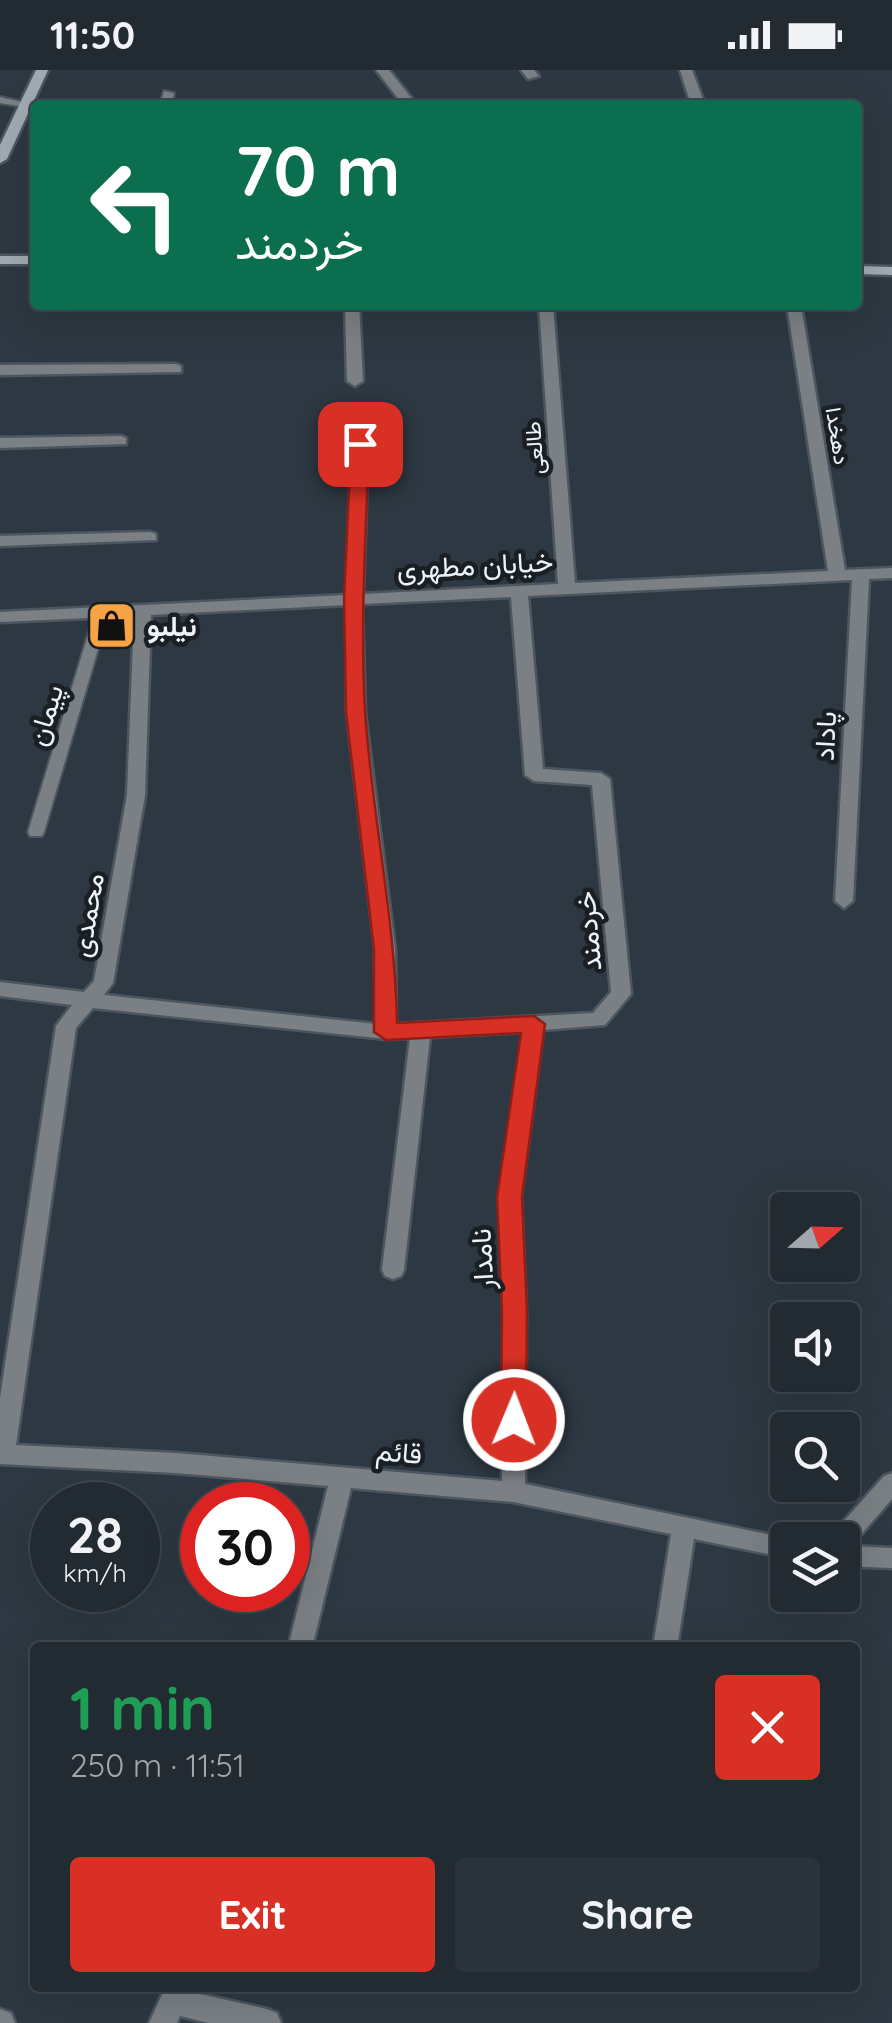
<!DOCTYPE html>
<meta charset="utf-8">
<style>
body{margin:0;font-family:Quicksand,Vazirmatn,sans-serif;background:#2a323a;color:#f1f3f6;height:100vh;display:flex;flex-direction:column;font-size:38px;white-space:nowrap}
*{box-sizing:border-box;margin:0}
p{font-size:32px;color:#a2a7ac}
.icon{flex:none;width:55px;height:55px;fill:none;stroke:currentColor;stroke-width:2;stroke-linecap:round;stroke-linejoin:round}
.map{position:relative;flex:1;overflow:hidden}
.panel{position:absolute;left:30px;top:1572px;width:830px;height:350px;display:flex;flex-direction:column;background:#222a32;border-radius:10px;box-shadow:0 10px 40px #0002,0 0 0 2px #3f464d}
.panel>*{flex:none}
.banner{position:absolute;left:30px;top:30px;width:832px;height:210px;border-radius:10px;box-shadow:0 10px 40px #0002,0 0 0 2px #3f464d;background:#0b6e4f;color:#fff;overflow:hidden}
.needle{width:65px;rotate:70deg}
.controls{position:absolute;left:770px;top:1122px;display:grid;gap:20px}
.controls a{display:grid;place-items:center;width:90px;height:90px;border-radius:10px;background:#222a32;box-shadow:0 10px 40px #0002,0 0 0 2px #3f464d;font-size:50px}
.speed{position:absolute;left:30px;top:1412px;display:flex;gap:20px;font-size:50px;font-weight:700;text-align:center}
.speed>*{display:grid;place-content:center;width:130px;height:130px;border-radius:50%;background:#222a32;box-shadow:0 10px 40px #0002,0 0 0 2px #3f464d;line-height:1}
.speed small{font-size:25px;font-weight:400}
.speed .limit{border:15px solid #d22;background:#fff;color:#111}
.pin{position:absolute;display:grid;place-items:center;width:85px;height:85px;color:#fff;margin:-42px;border-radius:20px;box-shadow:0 5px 15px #0006}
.me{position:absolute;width:110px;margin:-55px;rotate:1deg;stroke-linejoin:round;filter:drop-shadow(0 0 8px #0008)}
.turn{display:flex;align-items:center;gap:35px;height:210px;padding:0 40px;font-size:45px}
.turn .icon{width:130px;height:130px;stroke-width:2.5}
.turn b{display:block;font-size:70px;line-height:85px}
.round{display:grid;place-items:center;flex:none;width:105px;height:105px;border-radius:10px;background:#2a323a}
.overview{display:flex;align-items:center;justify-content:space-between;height:170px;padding:0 40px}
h1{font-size:60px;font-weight:800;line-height:75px;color:#1e9e55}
.button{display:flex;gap:20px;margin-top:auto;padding:20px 40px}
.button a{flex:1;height:115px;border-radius:10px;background:#d93025;color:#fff;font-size:40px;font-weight:800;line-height:115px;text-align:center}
.button a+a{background:#2a323a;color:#f1f3f6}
.status{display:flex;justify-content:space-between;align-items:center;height:70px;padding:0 50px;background:#222a32;direction:ltr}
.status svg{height:28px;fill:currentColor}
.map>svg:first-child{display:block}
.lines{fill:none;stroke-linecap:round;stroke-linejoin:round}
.lane-casing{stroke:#4c565f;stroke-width:4}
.street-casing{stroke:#4c565f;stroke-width:5}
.secondary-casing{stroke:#4c565f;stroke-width:5}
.lane{fill:#7b8085;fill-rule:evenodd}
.street{fill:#7b8085;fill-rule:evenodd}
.secondary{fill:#a1aab2;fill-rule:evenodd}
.route{fill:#d93025;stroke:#8d1f18;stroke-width:2.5}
.labels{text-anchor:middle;stroke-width:9;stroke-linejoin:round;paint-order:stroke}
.far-street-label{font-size:22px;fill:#ecf3fa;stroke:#1a1f23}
.street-label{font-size:28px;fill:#ecf3fa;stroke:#1a1f23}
.poi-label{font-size:28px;font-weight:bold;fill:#ecf3fa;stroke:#1a1f23;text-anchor:start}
</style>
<div class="status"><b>11:50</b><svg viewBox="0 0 49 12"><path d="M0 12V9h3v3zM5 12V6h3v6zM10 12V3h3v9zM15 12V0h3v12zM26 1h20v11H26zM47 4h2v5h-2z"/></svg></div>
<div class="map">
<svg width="892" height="1953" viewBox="0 0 892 1953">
<rect width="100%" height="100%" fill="#2d3842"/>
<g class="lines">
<defs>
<g id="lane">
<path d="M164,21L174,23L172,35H160Z"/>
<path d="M0,27L31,34L25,37L0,33Z"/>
<path d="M102,537L109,542L44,762L42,766H30L28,762L95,542Z"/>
</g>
<g id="street">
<path d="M376,0H389L417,35H403Z"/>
<path d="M521,0H534L539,6L528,9Z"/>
<path d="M680,0H692L705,35H691Z"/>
<path d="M345,235H359L363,311L355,316L347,311Z"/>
<path d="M539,235H553L575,513L828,501L787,235H801L845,500L892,498V508L869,509L853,831L844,838L835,831L852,510L528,526L543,699L601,703L610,709L631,924L605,955L543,960L521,1127L526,1242L525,1414L795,1470H788V1488L694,1469L677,1578H653L671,1464L513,1432L351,1418L312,1578H288L328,1416L176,1403L0,1394V1328L56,956L72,935L0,926V912L84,922L94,911L127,725L134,546L0,552V542L346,525L352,373L360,368L368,373L363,524L558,514ZM511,527L525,705L534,711L592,715L611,922L593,943L396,954L395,879L365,643L362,534ZM346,535L347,643L375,879L376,954L104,925L113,913L145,725L151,545ZM93,938L386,969L410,968L382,1200L385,1206L393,1209L401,1206L404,1200L430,967L523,962L499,1127L504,1242L502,1411L176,1383L16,1375L76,958Z"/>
<path d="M176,294L181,296V302L0,305V295Z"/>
<path d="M121,366L126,368V374L0,378V368Z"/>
<path d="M150,462L156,464V470L0,476V466Z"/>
<path d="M892,1403V1429L851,1476L892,1478V1498L842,1496V1470H829L833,1463L884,1406Z"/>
<path d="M165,1918H192L191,1922L267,1939L277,1943L281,1953H209L180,1946L177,1953H149Z"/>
<path d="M0,1939L11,1943L15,1953H0Z"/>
</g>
<g id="secondary">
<path d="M36,0H48L7,89L0,93V75Z"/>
<rect x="0" y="186" width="35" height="8"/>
<path d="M858,196L892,197V205L858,204Z"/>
</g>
</defs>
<use href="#lane" class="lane-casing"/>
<use href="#street" class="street-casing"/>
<use href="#secondary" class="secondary-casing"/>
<use href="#lane" class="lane"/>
<use href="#street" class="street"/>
<use href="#secondary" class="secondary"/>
</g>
<path class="route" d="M360,368L369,374C366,462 360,552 365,641C372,746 395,847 397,953L534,946L545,954L522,1127L527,1242L526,1350L523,1358L514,1361L504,1358L501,1350L502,1242L497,1127L521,963L386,970L374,962V879L346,642L344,529L351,374Z"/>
<defs>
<symbol id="shop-square" viewBox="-11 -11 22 22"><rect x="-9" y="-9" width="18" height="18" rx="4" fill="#f5a345" stroke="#1a1f23"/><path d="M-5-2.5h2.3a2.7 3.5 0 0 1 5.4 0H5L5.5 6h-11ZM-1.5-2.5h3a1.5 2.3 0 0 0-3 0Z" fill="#111"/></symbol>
</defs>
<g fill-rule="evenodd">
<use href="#shop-square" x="84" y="528" width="55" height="55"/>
</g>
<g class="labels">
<g class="far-street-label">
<text transform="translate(838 366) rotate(81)" y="8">دهخدا</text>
<text transform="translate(534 378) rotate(-94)" y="8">طالعی</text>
</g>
<g class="street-label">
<text transform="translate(475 495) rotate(-3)" y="10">خیابان مطهری</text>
<text transform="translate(45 645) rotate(-73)" y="10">پیمان</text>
<text transform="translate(825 666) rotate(-87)" y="10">پاداد</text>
<text transform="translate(87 845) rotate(-80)" y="10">محمدی</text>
<text transform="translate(588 861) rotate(-95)" y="10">خردمند</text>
<text transform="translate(482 1189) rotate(-93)" y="10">نامدار</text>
<text transform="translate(399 1382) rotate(5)" y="10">قائم</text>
</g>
<g class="poi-label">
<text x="147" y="566">نیلبو</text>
</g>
</g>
</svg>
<div class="controls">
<a><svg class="needle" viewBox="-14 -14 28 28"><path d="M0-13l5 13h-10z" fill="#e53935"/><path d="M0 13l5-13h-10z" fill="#a2a7ac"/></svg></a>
<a><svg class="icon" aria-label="sound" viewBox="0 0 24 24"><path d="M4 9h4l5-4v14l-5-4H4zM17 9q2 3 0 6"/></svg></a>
<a><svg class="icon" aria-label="search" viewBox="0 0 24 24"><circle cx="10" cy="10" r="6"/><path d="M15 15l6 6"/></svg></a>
<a><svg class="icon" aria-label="layers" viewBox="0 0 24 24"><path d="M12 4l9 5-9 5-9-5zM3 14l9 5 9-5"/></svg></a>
</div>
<div class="speed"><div>28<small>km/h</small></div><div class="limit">30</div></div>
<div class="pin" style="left:360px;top:374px;background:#d93025"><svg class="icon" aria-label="arrive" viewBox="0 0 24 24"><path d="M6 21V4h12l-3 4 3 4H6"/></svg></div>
<svg class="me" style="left:514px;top:1350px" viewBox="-20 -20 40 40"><circle r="17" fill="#d93025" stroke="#fff" stroke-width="3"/><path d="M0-11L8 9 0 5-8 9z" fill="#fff"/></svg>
<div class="banner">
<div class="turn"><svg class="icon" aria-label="left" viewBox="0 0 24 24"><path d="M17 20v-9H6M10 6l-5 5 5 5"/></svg><div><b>70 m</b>خردمند</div></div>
</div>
<section class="panel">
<div class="overview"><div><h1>1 min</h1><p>250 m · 11:51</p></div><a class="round" style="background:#d93025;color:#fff"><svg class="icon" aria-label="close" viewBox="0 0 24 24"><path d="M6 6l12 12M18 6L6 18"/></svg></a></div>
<div class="button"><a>Exit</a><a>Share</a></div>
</section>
</div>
